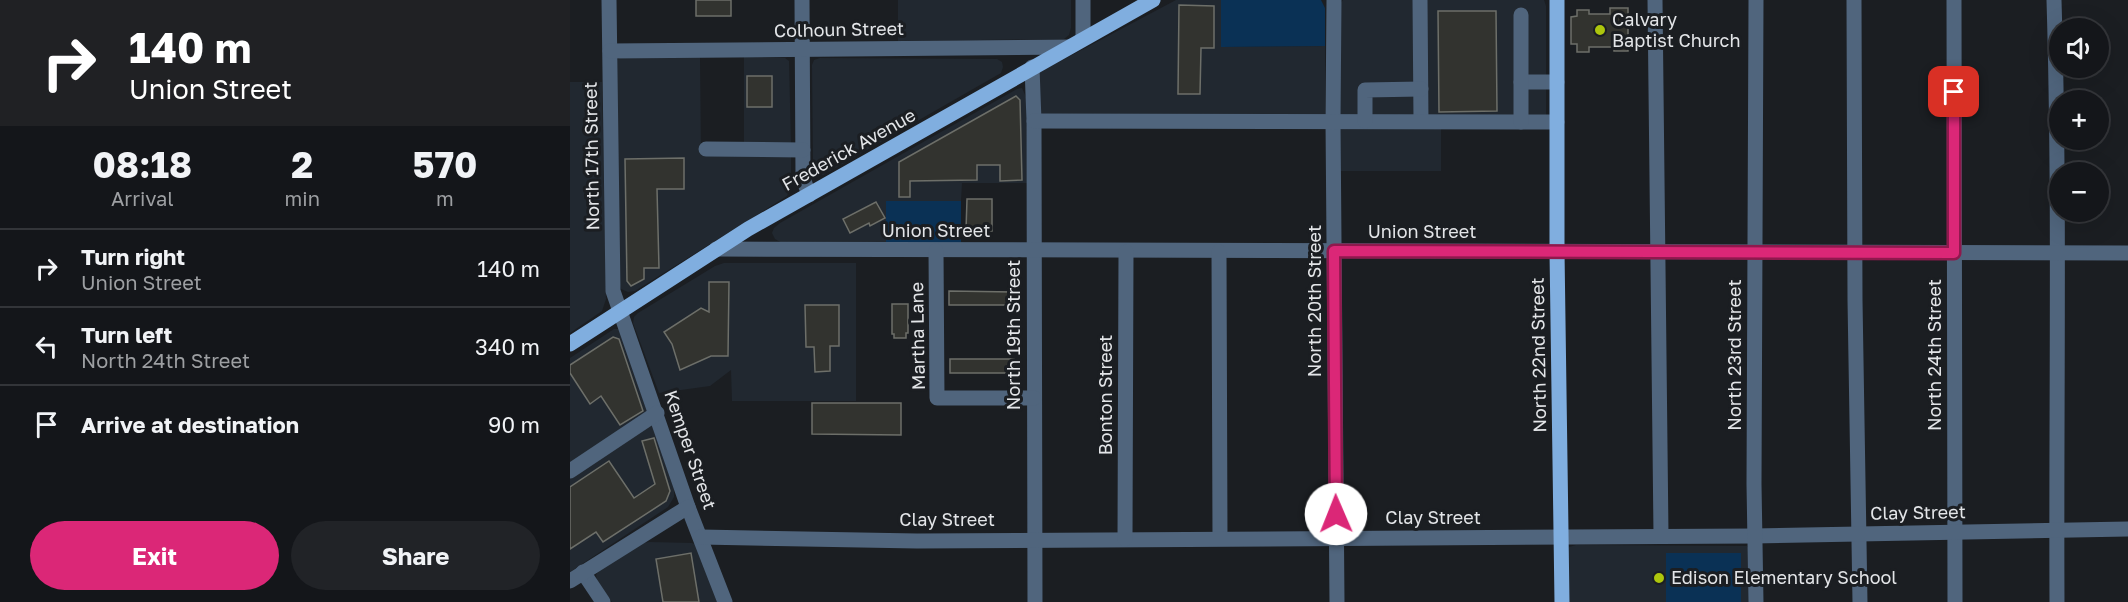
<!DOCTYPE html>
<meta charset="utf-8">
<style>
body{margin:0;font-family:"Golos Text",sans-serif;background:#212327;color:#f1f3f6;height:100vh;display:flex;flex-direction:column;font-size:22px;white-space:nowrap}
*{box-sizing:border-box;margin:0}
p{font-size:20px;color:#9d9fa2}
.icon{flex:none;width:33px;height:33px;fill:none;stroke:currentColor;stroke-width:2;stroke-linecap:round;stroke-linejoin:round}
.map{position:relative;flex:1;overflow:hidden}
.panel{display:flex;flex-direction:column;background:#14161a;width:570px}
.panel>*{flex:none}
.guide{background:#202124;color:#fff;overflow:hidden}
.tools{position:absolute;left:1479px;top:18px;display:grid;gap:12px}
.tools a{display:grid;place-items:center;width:60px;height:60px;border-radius:50%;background:#14161a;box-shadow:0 6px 24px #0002,0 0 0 2px #333539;font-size:30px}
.pin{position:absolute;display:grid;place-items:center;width:51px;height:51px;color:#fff;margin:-26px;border-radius:12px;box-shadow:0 3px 9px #0006}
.me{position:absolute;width:66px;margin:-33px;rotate:359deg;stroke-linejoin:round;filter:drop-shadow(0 0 4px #0008)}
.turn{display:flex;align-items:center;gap:21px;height:126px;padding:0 30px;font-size:27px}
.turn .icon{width:78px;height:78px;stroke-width:2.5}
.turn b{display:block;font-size:42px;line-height:51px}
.eta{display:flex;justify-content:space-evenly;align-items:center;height:102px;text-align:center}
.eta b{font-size:36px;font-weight:700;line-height:42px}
.button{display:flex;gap:12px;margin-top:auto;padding:12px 30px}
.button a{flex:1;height:69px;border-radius:36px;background:#db2777;color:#fff;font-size:24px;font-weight:700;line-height:69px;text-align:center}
.button a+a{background:#212327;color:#f1f3f6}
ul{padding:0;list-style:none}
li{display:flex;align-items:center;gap:18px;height:78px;padding:0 30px;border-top:2px solid #333539}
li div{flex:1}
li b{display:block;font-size:22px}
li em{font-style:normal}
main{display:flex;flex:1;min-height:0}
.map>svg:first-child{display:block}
.built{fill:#212830}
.green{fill:#0a3155}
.building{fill:#32332f;stroke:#6d6f69;stroke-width:1.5}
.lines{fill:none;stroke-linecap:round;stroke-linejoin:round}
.minor{stroke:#50657d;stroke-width:15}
.major{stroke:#80aedf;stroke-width:15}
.route-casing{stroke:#8e194d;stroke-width:15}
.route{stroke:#db2777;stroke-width:10}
.poi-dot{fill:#adc60d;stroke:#1b1e22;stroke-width:2}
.labels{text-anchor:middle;stroke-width:6;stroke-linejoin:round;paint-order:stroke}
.poi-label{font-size:18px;fill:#e3e5e8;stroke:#1b1e22;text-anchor:start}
.street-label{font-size:18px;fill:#e3e5e8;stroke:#1b1e22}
</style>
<main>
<section class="panel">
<div class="guide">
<div class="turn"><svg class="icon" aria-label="right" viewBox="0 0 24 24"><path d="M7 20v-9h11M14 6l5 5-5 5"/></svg><div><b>140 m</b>Union Street</div></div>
</div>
<div class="eta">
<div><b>08:18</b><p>Arrival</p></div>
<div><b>2</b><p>min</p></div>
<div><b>570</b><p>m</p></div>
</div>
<ul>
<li><svg class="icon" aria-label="right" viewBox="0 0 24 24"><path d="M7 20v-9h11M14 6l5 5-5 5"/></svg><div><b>Turn right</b><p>Union Street</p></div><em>140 m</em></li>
<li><svg class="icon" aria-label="left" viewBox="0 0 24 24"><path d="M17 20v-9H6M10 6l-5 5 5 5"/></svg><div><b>Turn left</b><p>North 24th Street</p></div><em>340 m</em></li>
<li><svg class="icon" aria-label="arrive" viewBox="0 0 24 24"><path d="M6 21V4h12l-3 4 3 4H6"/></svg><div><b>Arrive at destination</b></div><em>90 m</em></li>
</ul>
<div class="button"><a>Exit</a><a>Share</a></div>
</section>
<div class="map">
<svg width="1558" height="602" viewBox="0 0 1558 602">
<rect width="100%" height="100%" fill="#1b1e22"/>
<g class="built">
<path d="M328,0H501V28L499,35L494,39L328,41Z"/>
<path d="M606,0H651V47L755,46V116H469L468,79L470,72Z"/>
<path d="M773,0H974L976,6V119L769,117L770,4Z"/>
<path d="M52,57H130L131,154H221V186L217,196L65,291L58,292L51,289L50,285L46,60Z"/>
<path d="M174,57L215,58L219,61L221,146L174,145Z"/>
<path d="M250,58L427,59L432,62L433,67L431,73L253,175H248L244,171L243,166L242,65L244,60Z"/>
<path d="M0,82H32L36,299L32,311L0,333Z"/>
<path d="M452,88L456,97L457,183H392L391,201H316V244L212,243L205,239L202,233L204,228L210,223L447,89Z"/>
<rect x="770" y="125" width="101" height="46"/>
<path d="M154,263H286V401H162L161,370L140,386L89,393L63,323L64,317L68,313L145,266Z"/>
<path d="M44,329H49L104,489V497L98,507L0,572V358Z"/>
<path d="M80,542L122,543L127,545L149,602H42L27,581L26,575L29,570L71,543Z"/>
<path d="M1006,545L1177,546L1179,549L1180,602H998V550L999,547Z"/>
</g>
<g class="green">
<path d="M651,0H751L755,8V46L651,47Z"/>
<rect x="316" y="201" width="75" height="43"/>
<rect x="1096" y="553" width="75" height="49"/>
</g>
<g class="building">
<rect x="126" y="0" width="35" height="16"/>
<path d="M609,5L644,6V48H631L630,94H608Z"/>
<path d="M1040,8H1058V51H1044V47H1019V52H1007V44H1001V17L1007,16V10H1019V14H1040Z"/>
<path d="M868,11H926L927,111L869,112Z"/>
<rect x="177" y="76" width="25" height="31"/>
<path d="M446,96L450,100L452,180L430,181V165H407V180L340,181V197H329V162Z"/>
<path d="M114,158V189H87L89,268H74V279L61,286L57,281L55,159Z"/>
<path d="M397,199H422V231L396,230Z"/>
<path d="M306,202L315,218L300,226L299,223L280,233L273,219Z"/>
<path d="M139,282H159L158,356H141L110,370L102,344L94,332L131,308L139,312Z"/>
<path d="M379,291L443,292V305H379Z"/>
<path d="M322,304H338V333H336V338H324V334H322Z"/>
<path d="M235,305H269V346H260V371L245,372L244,347H236Z"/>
<path d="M43,337L49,339L73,411L50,425L31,396L20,404L0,373V365Z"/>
<rect x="380" y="359" width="64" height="14"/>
<path d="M242,403H331V435L242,434Z"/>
<path d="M84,438L100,491L96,501L33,542L26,532L0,549V487L39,461L64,498L85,484L72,441Z"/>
<path d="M121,553L129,602H93L86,559Z"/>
</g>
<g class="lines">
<g class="minor">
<path d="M39,0L43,291L118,507L155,602"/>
<path d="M232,0L233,178L239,195"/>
<path d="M513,0V38"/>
<path d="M764,0L763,121L767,602"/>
<path d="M850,0L851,121"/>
<path d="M1085,0L1091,535"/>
<path d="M1284,0L1285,300L1290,602"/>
<path d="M1384,0L1385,602"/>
<path d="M1484,0C1490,201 1486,401 1487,602"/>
<path d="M40,51L499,47"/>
<path d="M462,67L464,121L465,602"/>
<path d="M951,82H987"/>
<path d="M464,121L987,122"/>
<path d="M795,121V90L851,89"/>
<path d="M951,122V15"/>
<path d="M136,149L233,150"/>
<path d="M146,249L1558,253"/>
<path d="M366,251L367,398H464"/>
<path d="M649,252L650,538"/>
<path d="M0,471L87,413"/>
<path d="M131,537L347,541L1184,536L1558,529"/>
<path d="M555,539L556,252"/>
<path d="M13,572L33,602"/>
<path d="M0,581L118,507"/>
<path d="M1186,602L1184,484L1186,0"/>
</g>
<g class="major">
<path d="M987,0V251L992,602"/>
<path d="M0,344L178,229L583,0"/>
</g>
</g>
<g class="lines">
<defs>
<path id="route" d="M766,514L764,251L1384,253V92"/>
</defs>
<use href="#route" class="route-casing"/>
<use href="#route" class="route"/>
</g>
<g class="poi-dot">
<circle cx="1030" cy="30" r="6"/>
<circle cx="1089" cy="578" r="6"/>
</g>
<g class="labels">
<g class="poi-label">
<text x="1042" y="26">Calvary<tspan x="1042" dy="21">Baptist Church</tspan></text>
<text x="1101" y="584">Edison Elementary School</text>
</g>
<g class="street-label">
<text transform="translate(269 30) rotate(-1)" y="6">Colhoun Street</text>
<text transform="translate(279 150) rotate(-29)" y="6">Frederick Avenue</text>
<text transform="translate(22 156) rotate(-91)" y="6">North 17th Street</text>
<text x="366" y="237">Union Street</text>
<text x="852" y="238">Union Street</text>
<text transform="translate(745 301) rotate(-90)" y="6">North 20th Street</text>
<text transform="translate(444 335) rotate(-90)" y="6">North 19th Street</text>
<text transform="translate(348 336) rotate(-91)" y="6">Martha Lane</text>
<text transform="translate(969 355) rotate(-91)" y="6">North 22nd Street</text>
<text transform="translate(1165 355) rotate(-90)" y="6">North 23rd Street</text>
<text transform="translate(1365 355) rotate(-90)" y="6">North 24th Street</text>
<text transform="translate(536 395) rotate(-90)" y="6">Bonton Street</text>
<text transform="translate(120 450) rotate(71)" y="6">Kemper Street</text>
<text transform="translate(1348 513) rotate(-1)" y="6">Clay Street</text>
<text x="863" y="524">Clay Street</text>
<text x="377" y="526">Clay Street</text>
</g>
</g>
</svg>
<div class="tools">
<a><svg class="icon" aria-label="sound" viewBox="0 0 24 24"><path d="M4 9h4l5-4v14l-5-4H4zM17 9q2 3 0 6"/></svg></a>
<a>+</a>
<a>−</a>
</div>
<div class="pin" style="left:1384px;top:92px;background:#d93025"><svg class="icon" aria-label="arrive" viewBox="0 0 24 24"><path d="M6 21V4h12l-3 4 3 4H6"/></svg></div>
<svg class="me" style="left:766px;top:514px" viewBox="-20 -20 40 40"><circle r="19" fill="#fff"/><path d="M0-13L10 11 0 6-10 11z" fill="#db2777"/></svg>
</div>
</main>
